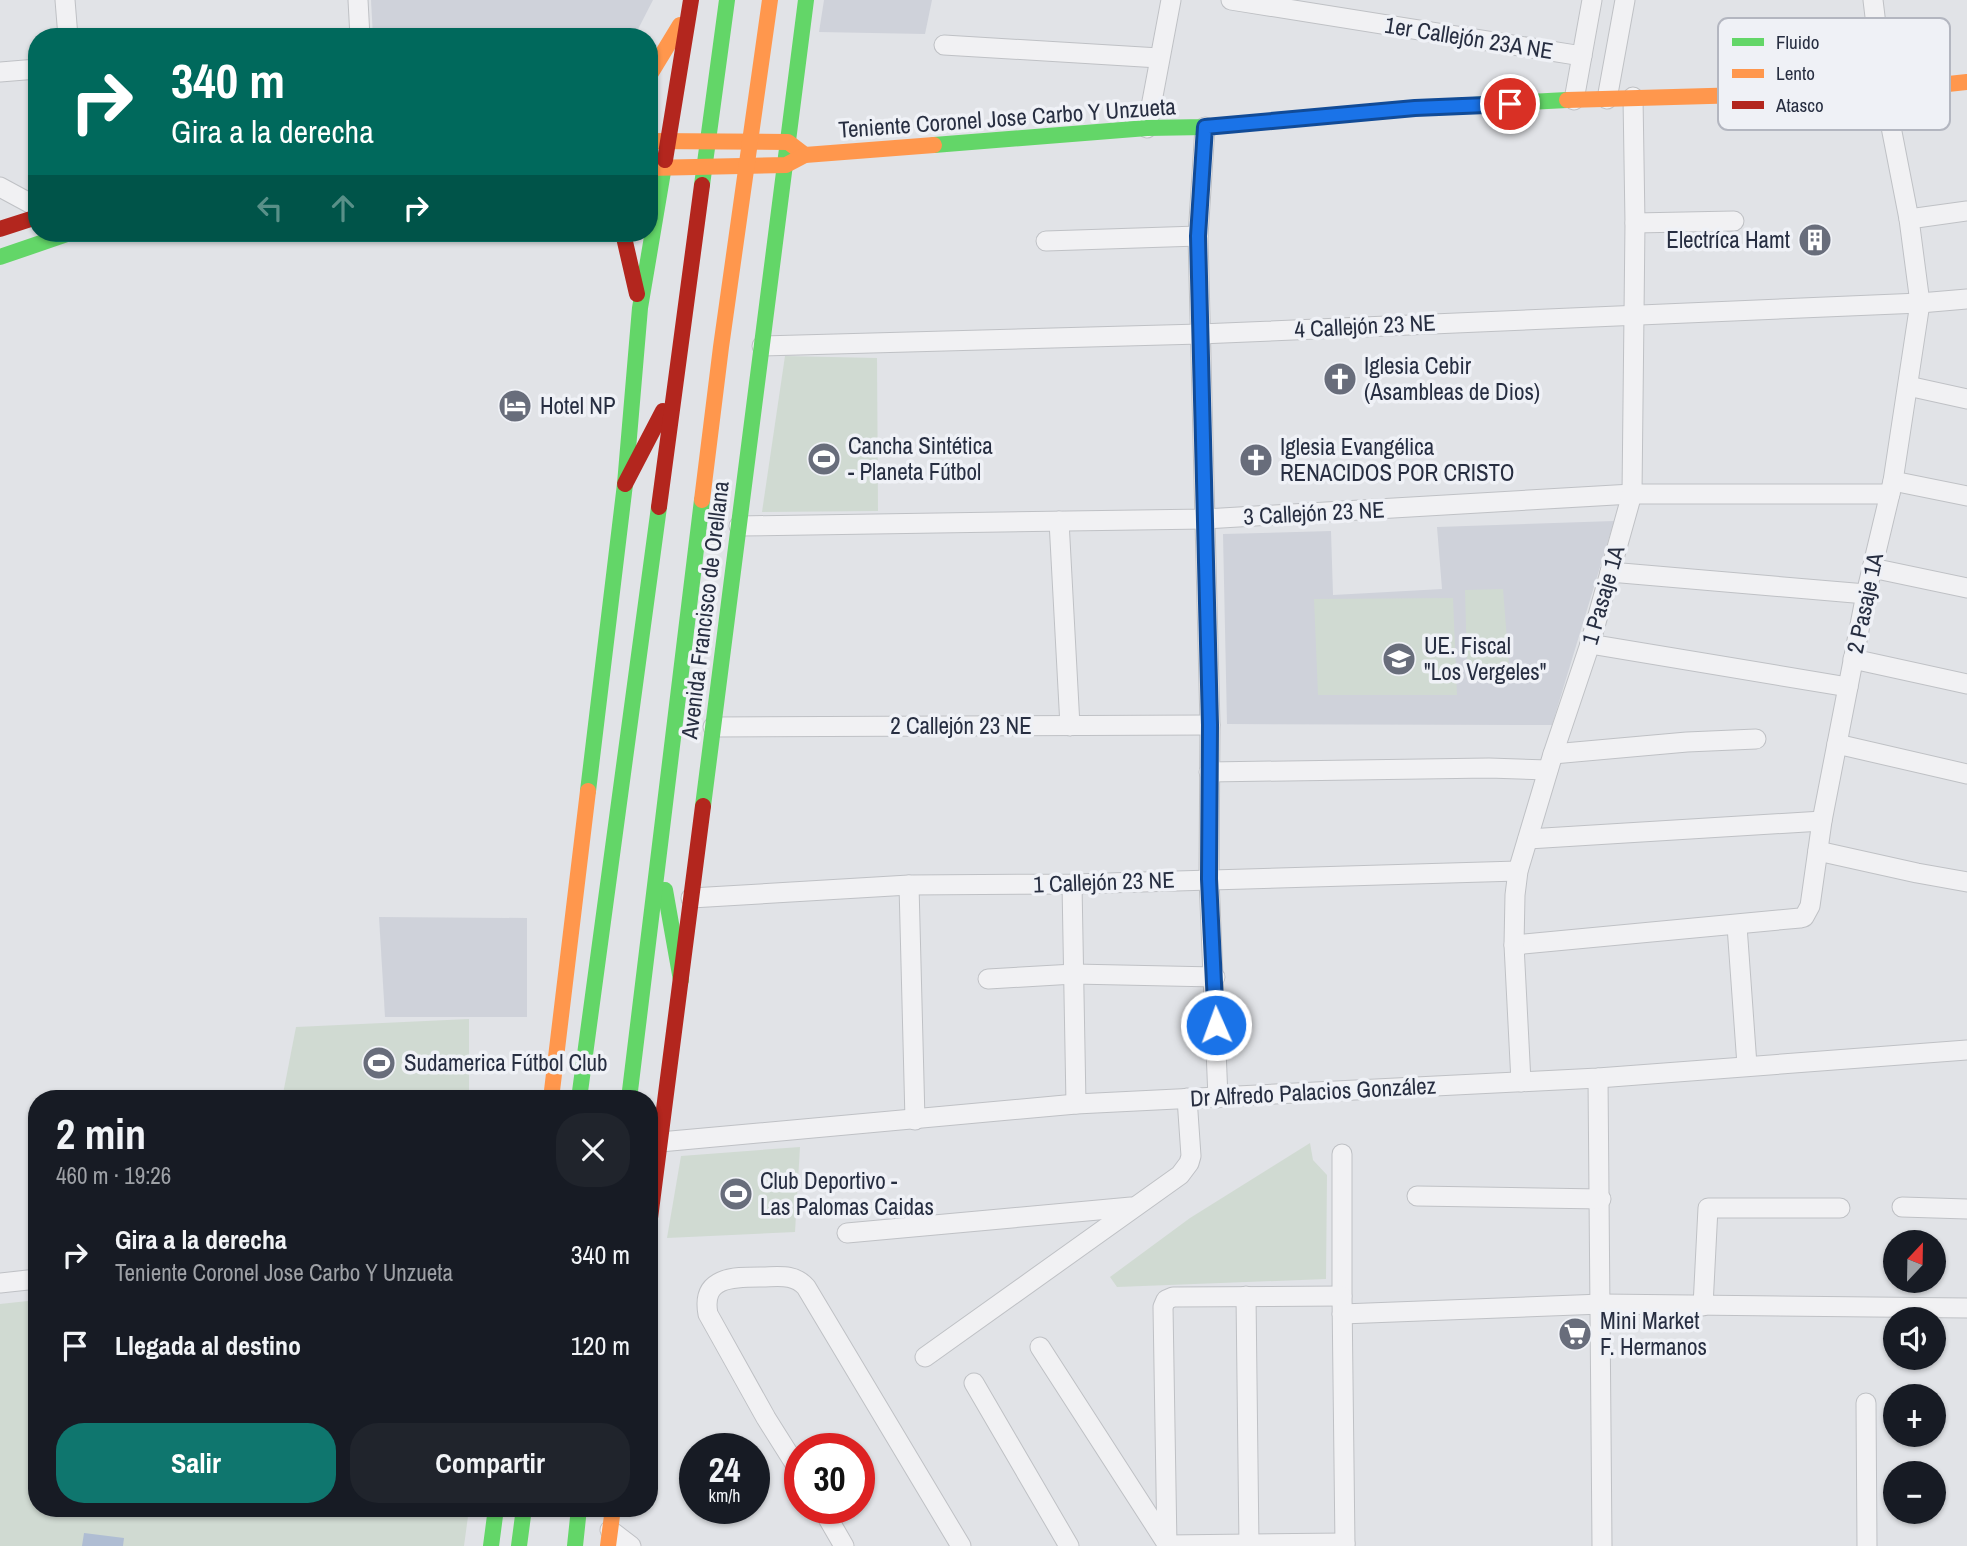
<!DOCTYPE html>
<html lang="es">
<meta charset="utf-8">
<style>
body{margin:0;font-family:"Archivo Narrow",sans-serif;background:#20242c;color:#f1f3f6;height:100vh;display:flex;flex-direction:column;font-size:26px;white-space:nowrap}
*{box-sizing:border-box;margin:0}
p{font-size:23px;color:#9ea1a6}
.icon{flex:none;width:38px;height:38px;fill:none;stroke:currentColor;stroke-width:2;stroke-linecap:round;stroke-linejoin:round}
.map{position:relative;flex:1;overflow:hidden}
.side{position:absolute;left:28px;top:1090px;width:630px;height:427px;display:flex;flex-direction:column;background:#171b24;border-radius:28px;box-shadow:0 2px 5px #0004}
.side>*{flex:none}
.hud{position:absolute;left:28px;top:28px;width:630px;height:214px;border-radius:28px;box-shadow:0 2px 5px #0004;background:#00695c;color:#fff;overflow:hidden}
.needle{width:46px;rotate:22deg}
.controls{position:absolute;left:1883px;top:1230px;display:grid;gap:14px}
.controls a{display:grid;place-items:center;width:63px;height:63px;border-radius:50%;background:#171b24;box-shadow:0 2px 5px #0004;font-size:35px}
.speed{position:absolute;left:679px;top:1433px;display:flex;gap:14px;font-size:35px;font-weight:700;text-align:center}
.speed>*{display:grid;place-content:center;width:91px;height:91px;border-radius:50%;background:#171b24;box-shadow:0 2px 5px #0004;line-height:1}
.speed small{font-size:18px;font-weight:400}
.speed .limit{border:10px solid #d22;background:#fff;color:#111}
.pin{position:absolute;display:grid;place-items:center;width:60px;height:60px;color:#fff;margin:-30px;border:4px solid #fff;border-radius:50%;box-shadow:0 2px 7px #0007}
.me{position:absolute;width:77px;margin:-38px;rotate:358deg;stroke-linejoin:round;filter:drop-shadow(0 0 5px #0008)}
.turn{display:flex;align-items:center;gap:24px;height:147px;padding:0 28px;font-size:32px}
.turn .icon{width:91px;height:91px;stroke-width:2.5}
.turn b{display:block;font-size:49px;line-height:60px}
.lanes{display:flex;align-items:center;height:66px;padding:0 28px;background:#0003;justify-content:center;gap:35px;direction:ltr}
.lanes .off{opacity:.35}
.round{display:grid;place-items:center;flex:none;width:74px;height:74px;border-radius:28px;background:#20242c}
.summary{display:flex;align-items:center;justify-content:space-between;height:119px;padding:0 28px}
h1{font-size:42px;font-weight:700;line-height:52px}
.cta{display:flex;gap:14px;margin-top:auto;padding:14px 28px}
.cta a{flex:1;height:80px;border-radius:28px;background:#0f766e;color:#fff;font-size:28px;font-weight:700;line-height:80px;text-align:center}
.cta a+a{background:#20242c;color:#f1f3f6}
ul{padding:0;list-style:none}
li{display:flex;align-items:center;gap:21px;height:91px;padding:0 28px}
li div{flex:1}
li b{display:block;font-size:26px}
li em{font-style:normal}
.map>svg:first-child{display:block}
.built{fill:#cfd2da}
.green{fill:#d0dad2}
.water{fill:#afbdd3}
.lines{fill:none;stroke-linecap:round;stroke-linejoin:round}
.street-casing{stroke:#bfc1c5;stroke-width:21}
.street{stroke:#f1f1f3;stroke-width:19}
.fast{stroke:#63d668;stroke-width:16}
.slow{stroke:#ff974d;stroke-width:16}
.jam{stroke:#b3261e;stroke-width:16}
.route-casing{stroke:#114b97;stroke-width:18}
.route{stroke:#1a73e8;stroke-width:12}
.labels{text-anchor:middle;stroke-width:7;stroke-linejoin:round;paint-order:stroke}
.street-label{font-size:23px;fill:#272e41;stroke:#eff1f6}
.poi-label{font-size:23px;fill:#272e41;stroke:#eff1f6;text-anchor:start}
.key{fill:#eff1f6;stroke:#b3b6c0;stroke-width:2}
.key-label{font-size:19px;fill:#272e41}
</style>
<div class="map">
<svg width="1967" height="1546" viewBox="0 0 1967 1546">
<rect width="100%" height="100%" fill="#e1e3e7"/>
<g class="built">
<path d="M371,0H653L634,37H373Z"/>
<path d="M824,0H932L925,34L819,32Z"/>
<path d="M1614,521L1552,725L1227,724L1223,534L1331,531L1333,595L1442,589L1437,527Z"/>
<path d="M379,917L527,918V1017H385Z"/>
</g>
<g class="green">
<path d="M785,356L877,358L878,511L762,512Z"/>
<path d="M1503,589L1509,665L1467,664L1465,590Z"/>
<path d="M1453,598L1457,695H1318L1314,599Z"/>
<path d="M469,1019V1099H282L296,1027Z"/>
<path d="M1310,1143L1313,1160L1327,1175L1326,1279L1117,1287L1110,1277L1190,1218Z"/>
<path d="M800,1147L795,1232L667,1238L681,1156Z"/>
<path d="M37,1300V1508L469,1509L464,1546H0V1304Z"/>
</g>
<path class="water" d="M84,1533L124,1538L123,1546H82Z"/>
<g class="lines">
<defs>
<g id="street">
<path d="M65,0L68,37"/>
<path d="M358,0L360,37"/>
<path d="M1231,0L1582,56"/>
<path d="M944,45L1159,58"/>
<path d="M0,72L37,69"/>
<path d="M1607,99L1625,0"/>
<path d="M1574,100L1592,0"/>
<path d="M1205,127L1198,236L1210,725L1209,879L1218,1098"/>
<path d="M1147,128L1171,0"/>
<path d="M0,187L37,207"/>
<path d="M1909,219L1967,211"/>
<path d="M1635,223L1734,221"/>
<path d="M1046,241L1198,236"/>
<path d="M762,346L1200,334L1920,303L1967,299"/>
<path d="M1908,386L1967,399"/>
<path d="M1893,481L1967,496"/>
<path d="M1059,521L1070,726"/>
<path d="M739,526L1205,519L1632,494H1890"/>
<path d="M1872,568L1967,588"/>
<path d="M1610,572L1866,594"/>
<path d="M1590,644L1848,687"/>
<path d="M1853,659L1967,684"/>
<path d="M713,727L1210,725"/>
<path d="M1837,744L1967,774"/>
<path d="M1553,754L1687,742L1756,739"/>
<path d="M1209,772L1489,768L1548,770"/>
<path d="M1528,839L1822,821"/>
<path d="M1818,851L1917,873L1967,882"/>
<path d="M1072,884L1076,1104"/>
<path d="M909,885L915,1120"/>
<path d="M691,898L909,885L1072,884L1518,871"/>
<path d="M1737,926L1747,1065"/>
<path d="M1514,945L1800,918L1804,917L1810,906L1822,821L1848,687L1866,594L1893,481L1920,303L1909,219L1884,91L1873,0"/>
<path d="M988,979L1074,974L1215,977"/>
<path d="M1598,1078L1602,1546"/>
<path d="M1521,1082L1514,945L1515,895L1518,871L1553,754L1590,644L1632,494L1635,223L1633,97"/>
<path d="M660,1142L1076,1104L1598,1078L1967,1050"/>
<path d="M1342,1154V1296L1345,1546"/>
<path d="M1417,1196L1601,1199"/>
<path d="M1902,1207L1967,1209"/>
<path d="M847,1233L1131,1207"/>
<path d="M0,1283L37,1279"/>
<path d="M1246,1296L1249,1546"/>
<path d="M1703,1306L1708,1208H1840"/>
<path d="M1342,1314L1602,1304L1967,1308"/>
<path d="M1040,1347L1167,1544"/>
<path d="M925,1357L1180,1175L1189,1163L1191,1156L1187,1098"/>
<path d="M974,1383L1069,1546"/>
<path d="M1866,1403L1867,1546"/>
<path d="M800,1472L766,1418L708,1314C701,1277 733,1277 760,1277C777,1277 794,1273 806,1287L961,1546"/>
<path d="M822,1508L844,1546"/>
<path d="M610,1530L631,1546"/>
<path d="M1167,1545L1345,1543"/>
<path d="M1167,1546L1163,1307L1166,1300L1173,1297L1342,1296"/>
</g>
</defs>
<use href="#street" class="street-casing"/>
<use href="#street" class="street"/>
<g class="fast">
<path d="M934,145L1147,128L1205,127L1415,108L1567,100"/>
<path d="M702,185L727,0"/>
<path d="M0,257L70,233"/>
<path d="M588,791L625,484L640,308L665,160"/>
<path d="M703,806L806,0"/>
<path d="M665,890L681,980"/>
<path d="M579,1099L659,507"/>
<path d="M629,1099L702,500"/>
<path d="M491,1546L496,1508"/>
<path d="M519,1546L524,1508"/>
<path d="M575,1546L579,1508"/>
</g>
<g class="slow">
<path d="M649,76L680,25"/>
<path d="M1567,100L1884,91L1967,82"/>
<path d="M649,141L788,142L805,155"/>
<path d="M649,168L786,165L805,155L934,145"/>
<path d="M702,500L721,347L770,0"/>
<path d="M551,1099L588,791"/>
<path d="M608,1546L613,1508"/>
</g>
<g class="jam">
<path d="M665,160L691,0"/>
<path d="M0,229L37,217"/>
<path d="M623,233L637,294"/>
<path d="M625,484L663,411"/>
<path d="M659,507L702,185"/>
<path d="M649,1226L703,806"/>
</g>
</g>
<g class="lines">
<defs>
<path id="route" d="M1216,1025L1209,879L1210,725L1198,236L1205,127L1415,108L1510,104"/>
</defs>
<use href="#route" class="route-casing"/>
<use href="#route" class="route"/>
</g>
<defs>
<symbol id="building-disc" viewBox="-11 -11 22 22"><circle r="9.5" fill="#686d7b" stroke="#eff1f6"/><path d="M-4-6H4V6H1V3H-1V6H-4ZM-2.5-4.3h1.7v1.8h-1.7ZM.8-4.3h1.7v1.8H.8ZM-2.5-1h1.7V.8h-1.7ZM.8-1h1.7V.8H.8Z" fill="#fff"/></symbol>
<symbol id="church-disc" viewBox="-11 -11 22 22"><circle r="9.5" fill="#686d7b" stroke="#eff1f6"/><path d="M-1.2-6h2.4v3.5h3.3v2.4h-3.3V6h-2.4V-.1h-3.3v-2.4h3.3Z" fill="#fff"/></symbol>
<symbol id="hotel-disc" viewBox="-11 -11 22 22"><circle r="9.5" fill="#686d7b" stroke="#eff1f6"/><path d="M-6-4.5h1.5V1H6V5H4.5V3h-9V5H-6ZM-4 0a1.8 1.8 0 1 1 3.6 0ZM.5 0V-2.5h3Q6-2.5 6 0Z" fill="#fff"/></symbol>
<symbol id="stadium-disc" viewBox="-11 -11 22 22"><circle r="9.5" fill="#686d7b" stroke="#eff1f6"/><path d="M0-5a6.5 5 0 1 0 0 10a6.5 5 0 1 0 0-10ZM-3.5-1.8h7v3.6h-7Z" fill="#fff"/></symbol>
<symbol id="school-disc" viewBox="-11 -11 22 22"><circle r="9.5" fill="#686d7b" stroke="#eff1f6"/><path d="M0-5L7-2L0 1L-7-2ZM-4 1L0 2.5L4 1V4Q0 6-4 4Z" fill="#fff"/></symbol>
<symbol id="supermarket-disc" viewBox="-11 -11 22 22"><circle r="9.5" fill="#686d7b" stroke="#eff1f6"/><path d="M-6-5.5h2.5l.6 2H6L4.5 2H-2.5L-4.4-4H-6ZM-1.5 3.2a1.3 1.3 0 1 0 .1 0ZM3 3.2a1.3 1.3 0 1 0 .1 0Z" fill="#fff"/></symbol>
</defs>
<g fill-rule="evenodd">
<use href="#building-disc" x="1796" y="221" width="38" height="38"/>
<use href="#church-disc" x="1321" y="360" width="38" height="38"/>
<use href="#hotel-disc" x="496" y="387" width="38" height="38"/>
<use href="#stadium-disc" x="805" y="440" width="38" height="38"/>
<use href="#church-disc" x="1237" y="441" width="38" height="38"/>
<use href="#school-disc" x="1380" y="640" width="38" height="38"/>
<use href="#stadium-disc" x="360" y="1044" width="38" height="38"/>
<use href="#stadium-disc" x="717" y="1175" width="38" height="38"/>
<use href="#supermarket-disc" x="1556" y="1315" width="38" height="38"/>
</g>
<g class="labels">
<g class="street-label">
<text transform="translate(1469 38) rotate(9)" y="8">1er Callejón 23A NE</text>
<text transform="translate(1007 118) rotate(-4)" y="8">Teniente Coronel Jose Carbo Y Unzueta</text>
<text transform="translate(1365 326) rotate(-3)" y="8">4 Callejón 23 NE</text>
<text transform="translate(1314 513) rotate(-3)" y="8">3 Callejón 23 NE</text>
<text transform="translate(1603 595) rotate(-74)" y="8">1 Pasaje 1A</text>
<text transform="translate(1865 603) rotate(-78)" y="8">2 Pasaje 1A</text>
<text transform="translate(705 610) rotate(-83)" y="8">Avenida Francisco de Orellana</text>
<text x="961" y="734">2 Callejón 23 NE</text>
<text transform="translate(1104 882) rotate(-2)" y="8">1 Callejón 23 NE</text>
<text transform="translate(1313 1092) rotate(-3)" y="8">Dr Alfredo Palacios González</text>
</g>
<g class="poi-label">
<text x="1790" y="248" text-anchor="end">Electríca Hamt</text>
<text x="1364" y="374">Iglesia Cebir<tspan x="1364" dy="26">(Asambleas de Dios)</tspan></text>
<text x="540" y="414">Hotel NP</text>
<text x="848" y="454">Cancha Sintética<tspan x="848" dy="26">- Planeta Fútbol</tspan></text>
<text x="1280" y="455">Iglesia Evangélica<tspan x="1280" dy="26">RENACIDOS POR CRISTO</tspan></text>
<text x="1424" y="654">UE. Fiscal<tspan x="1424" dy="26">"Los Vergeles"</tspan></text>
<text x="404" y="1071">Sudamerica Fútbol Club</text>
<text x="760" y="1189">Club Deportivo -<tspan x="760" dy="26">Las Palomas Caidas</tspan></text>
<text x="1600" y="1329">Mini Market<tspan x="1600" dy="26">F. Hermanos</tspan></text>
</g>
</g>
<rect x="1718" y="18" width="232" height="112" rx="10" class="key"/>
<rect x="1732" y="38" width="32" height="8" fill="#63d668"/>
<rect x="1732" y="69" width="32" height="9" fill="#ff974d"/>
<rect x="1732" y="101" width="32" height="8" fill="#b3261e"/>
<g class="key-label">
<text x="1776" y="49">Fluido</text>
<text x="1776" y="80">Lento</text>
<text x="1776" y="112">Atasco</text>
</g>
</svg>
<div class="controls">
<a><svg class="needle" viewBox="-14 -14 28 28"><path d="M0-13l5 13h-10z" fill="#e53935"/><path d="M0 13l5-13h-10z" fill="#9ea1a6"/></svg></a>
<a><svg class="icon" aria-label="sound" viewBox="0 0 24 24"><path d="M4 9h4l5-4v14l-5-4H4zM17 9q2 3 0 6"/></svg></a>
<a>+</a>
<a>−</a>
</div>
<div class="speed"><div>24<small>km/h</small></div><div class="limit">30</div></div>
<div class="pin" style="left:1510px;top:104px;background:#d93025"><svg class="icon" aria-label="arrive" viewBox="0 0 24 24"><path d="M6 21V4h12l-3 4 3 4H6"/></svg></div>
<svg class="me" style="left:1216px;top:1025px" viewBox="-20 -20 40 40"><circle r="17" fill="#1a73e8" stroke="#fff" stroke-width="3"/><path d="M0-11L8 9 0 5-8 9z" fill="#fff"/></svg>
<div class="hud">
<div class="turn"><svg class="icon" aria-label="right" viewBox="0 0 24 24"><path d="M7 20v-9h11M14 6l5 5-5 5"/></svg><div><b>340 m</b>Gira a la derecha</div></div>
<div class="lanes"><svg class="icon off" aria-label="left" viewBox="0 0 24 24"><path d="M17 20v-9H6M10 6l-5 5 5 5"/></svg><svg class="icon off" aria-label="ahead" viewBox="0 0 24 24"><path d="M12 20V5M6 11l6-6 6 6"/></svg><svg class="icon" aria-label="right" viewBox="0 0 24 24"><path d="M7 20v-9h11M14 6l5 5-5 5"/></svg></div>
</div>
<section class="side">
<div class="summary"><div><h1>2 min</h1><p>460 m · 19:26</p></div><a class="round"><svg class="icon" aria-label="close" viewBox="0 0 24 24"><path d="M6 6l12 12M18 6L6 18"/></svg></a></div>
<ul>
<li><svg class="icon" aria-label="right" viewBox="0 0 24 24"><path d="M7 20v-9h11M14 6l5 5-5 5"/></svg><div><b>Gira a la derecha</b><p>Teniente Coronel Jose Carbo Y Unzueta</p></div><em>340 m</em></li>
<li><svg class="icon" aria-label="arrive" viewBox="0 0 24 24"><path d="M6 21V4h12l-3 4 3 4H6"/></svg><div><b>Llegada al destino</b></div><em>120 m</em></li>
</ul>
<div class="cta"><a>Salir</a><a>Compartir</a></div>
</section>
</div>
